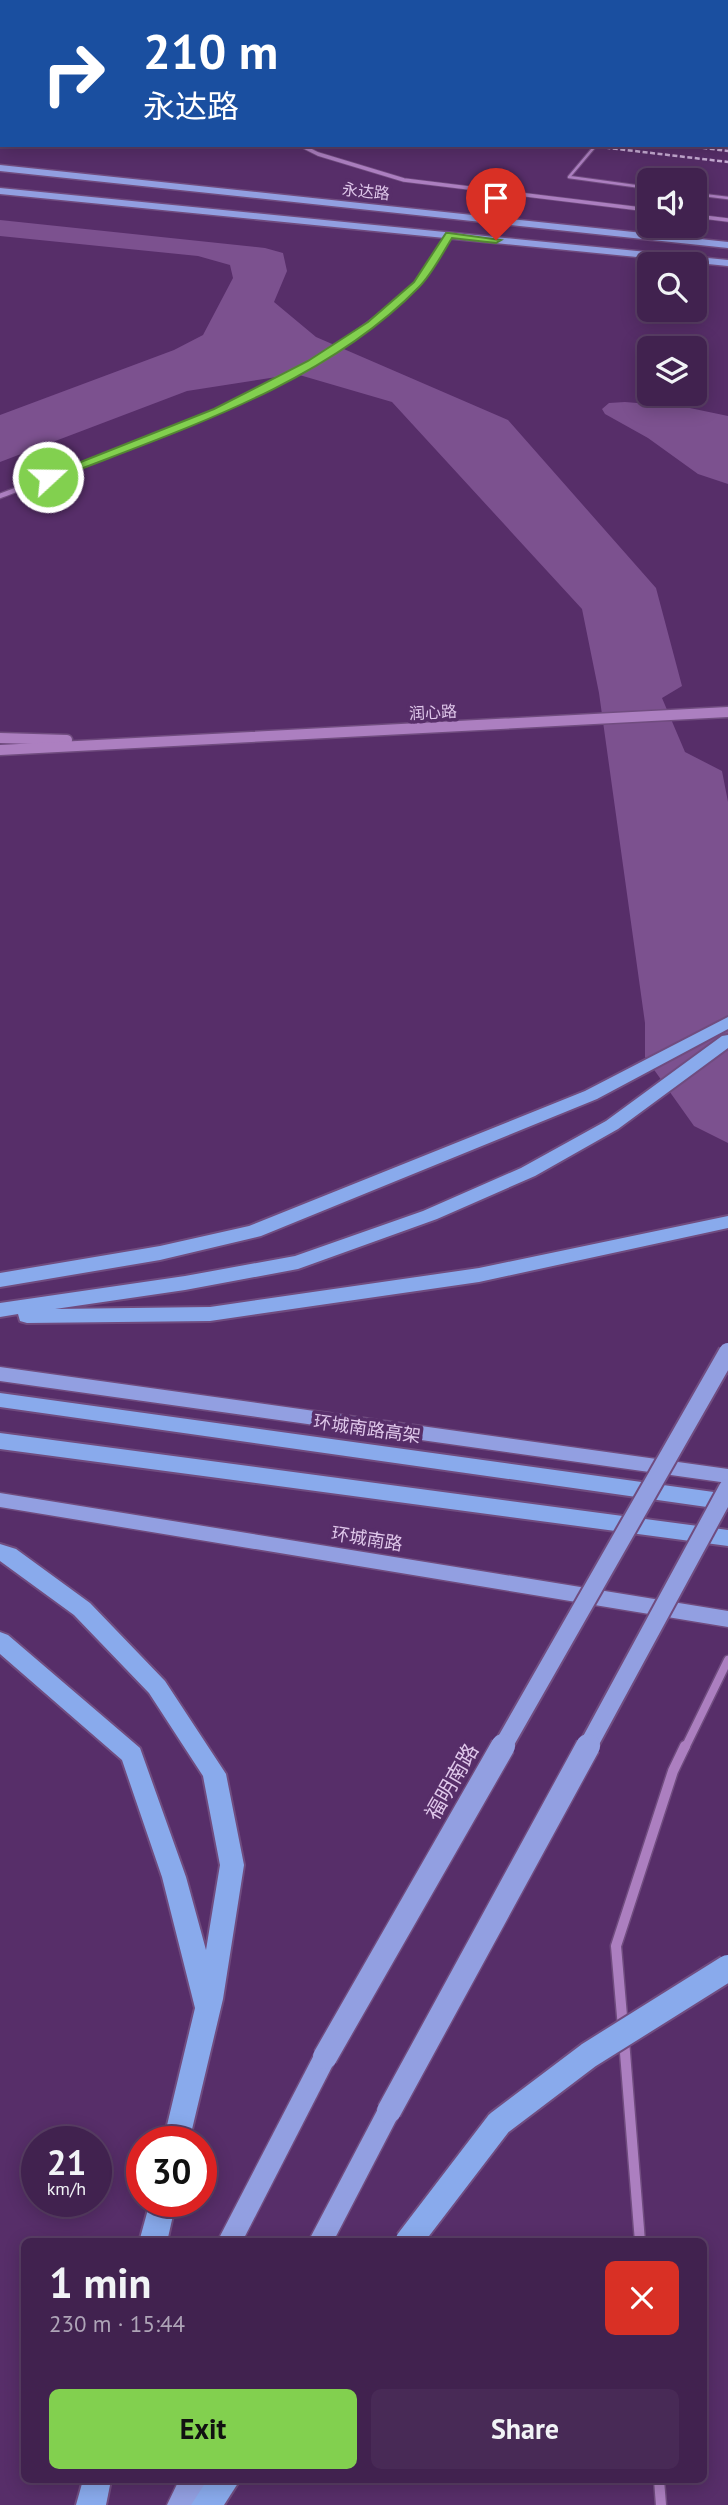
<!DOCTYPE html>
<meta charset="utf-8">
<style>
body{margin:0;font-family:"PT Sans","Noto Sans SC",sans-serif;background:#482a56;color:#f1f3f6;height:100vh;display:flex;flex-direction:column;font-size:26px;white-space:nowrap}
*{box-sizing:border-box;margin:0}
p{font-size:23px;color:#aea4b7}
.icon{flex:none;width:38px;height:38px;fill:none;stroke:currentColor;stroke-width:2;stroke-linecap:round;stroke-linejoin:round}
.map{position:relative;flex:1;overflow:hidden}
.side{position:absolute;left:21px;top:2238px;width:686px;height:245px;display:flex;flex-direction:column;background:#41224f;border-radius:10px;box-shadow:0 4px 18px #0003,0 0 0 2px #5a3f66}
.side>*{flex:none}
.hud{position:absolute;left:0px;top:0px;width:728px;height:147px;box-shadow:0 4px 18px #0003,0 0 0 2px #5a3f66;background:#1a4fa0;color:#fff;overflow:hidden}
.controls{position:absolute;left:637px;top:168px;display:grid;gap:14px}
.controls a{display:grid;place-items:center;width:70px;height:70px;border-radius:10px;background:#41224f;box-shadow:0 4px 18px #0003,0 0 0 2px #5a3f66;font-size:35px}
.speed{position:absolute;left:21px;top:2126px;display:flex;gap:14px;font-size:35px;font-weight:700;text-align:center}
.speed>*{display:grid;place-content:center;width:91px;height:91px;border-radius:50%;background:#41224f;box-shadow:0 4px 18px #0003,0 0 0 2px #5a3f66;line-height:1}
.speed small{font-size:18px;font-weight:400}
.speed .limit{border:10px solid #d22;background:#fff;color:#111}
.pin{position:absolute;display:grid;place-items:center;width:60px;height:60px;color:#fff;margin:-72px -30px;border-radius:50% 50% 50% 0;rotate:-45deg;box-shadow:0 0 7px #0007}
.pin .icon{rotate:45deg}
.me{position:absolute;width:77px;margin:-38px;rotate:69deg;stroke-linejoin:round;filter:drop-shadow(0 0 5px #0008)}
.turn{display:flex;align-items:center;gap:24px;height:147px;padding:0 28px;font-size:32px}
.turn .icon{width:91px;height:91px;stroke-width:2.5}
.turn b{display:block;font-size:49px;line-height:60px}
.round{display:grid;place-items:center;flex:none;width:74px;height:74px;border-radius:10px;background:#482a56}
.headline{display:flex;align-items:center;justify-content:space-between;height:119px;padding:0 28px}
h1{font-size:42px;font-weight:600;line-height:52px}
.primary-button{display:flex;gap:14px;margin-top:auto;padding:14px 28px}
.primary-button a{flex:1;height:80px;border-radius:10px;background:#82d04f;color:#111;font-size:28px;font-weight:600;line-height:80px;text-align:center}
.primary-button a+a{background:#482a56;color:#f1f3f6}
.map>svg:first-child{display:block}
.water{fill:#7c518f}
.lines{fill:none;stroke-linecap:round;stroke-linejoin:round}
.secondary-tunnel{stroke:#6b457c;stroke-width:8;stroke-dasharray:8 3.5;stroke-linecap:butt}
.service-casing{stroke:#704c7f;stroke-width:4.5}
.minor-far3-casing{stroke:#704c7f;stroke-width:5}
.minor-far2-casing{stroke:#704c7f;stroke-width:7}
.minor-far1-casing{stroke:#704c7f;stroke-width:11}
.minor-casing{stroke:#704c7f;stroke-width:13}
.tertiary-casing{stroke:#704c7f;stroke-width:13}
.secondary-casing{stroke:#704c7f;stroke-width:4}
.primary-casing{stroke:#704c7f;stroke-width:3}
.trunk-casing{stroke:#704c7f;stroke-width:4}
.service{stroke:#ac7fc0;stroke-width:2.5}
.minor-far3{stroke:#ac7fc0;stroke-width:3.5}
.minor-far2{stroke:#ac7fc0;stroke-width:4.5}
.minor-far1{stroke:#ac7fc0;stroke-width:8}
.minor{stroke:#ac7fc0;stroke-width:10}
.tertiary{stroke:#ac7fc0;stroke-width:10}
.secondary{fill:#ac7fc0;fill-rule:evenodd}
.primary{fill:#929fe1;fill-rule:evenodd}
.trunk{fill:#89aaec;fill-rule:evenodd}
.rail{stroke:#c6abd3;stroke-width:2.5;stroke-dasharray:5 2.5;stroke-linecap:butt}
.primary-bridge-far1-casing{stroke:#704c7f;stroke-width:22;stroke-linecap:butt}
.primary-bridge-casing{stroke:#704c7f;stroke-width:27;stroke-linecap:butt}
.trunk-bridge-casing{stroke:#704c7f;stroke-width:30;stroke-linecap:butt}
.primary-bridge-far1{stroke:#929fe1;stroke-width:18}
.primary-bridge{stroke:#929fe1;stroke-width:24}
.trunk-bridge{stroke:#89aaec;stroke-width:26}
.route{fill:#82d04f;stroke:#548733;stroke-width:2}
.labels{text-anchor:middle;stroke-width:7;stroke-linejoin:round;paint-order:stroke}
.far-street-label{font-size:16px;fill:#dfc7ea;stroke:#572e69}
.street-label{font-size:18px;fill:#dfc7ea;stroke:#572e69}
.near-street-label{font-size:21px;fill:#dfc7ea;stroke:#572e69}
</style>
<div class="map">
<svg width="728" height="2505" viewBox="0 0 728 2505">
<rect width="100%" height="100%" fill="#572e69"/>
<g class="water">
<path d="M0,220L265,248L283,253L287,271L274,302L316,337L508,420L656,588L682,686L662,698L685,752L722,771L728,802V1143L694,1126L645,1057V1023L599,693L582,609L392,402L296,374L187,391L0,462V415L174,350L203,335L233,278L230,265L198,256L0,236Z"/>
<path d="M625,402L685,407L728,416V484L698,474L648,438L605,414L602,409L609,403Z"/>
</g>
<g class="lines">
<g class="secondary-tunnel">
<path d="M102,2L106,0"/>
<path d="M144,2L148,0"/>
</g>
<defs>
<g id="service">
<path d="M596,145L569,177L649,188"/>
<path d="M695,194L728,198"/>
</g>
<g id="minor-far3">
<path d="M300,145L318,154L404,180L649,210"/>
<path d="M695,216L728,220"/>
<path d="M401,298L417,284L449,235"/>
</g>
<path id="minor-far2" d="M0,496C139,442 290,397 403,296"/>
<path id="minor-far1" d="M685,1748L728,1660"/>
<g id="minor">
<path d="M623,2028L616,1946L673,1771L685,1746"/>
<path d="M624,2040L640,2242"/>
<path d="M659,2480L661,2505"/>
</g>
<g id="tertiary">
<path d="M0,738L67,740"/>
<path d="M0,750L728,712"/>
</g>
<g id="secondary">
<rect x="0" y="49" width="2" height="4"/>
<path d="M0,69H2L0,74Z"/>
</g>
<g id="primary">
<path d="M0,165L728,242V248L0,171Z"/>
<path d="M0,188L728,260V266L0,194Z"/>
<path d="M0,1367L728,1469V1483L0,1381Z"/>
<path d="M0,1493L728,1611V1627L0,1507Z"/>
<path d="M325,2046L333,2049L337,2057L242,2242H217L317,2049Z"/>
<path d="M389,2100L397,2103L401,2111L333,2242H308L381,2103Z"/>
<path d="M179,2480H207L195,2505H167Z"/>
</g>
<g id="trunk">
<path d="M728,1017V1029L597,1099L261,1236L160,1260L0,1287V1273L160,1246L249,1226L585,1091Z"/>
<path d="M728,1035V1048L618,1129L535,1176L437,1219L298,1269L185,1290L55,1309L210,1307L479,1268L728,1216V1228L479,1282L210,1321L27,1323L20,1321L18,1314L0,1317V1303L185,1276L295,1256L423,1211L521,1168L606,1121L722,1036Z"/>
<path d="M0,1393L728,1494V1510L0,1407Z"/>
<path d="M0,1433L728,1530V1546L0,1449Z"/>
<path d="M0,1544L16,1549L90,1603L165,1681L226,1774L244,1865L223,1999L189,2142H163L195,2008L162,1877L122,1760L0,1654V1632L8,1635L140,1748L186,1877L206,1950L220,1865L203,1776L149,1693L74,1615L0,1561Z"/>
<path d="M150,2202H176L167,2242H139Z"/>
<path d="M83,2480H111L106,2505H76Z"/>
<path d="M207,2480H240L224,2505H191Z"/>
</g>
</defs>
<use href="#service" class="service-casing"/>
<use href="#minor-far3" class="minor-far3-casing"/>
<use href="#minor-far2" class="minor-far2-casing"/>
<use href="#minor-far1" class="minor-far1-casing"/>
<use href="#minor" class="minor-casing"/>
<use href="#tertiary" class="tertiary-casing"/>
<use href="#secondary" class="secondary-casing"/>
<use href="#primary" class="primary-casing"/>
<use href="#trunk" class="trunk-casing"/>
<use href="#service" class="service"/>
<use href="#minor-far3" class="minor-far3"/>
<use href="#minor-far2" class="minor-far2"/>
<use href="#minor-far1" class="minor-far1"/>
<use href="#minor" class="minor"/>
<use href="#tertiary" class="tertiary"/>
<use href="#secondary" class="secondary"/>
<use href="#primary" class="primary"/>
<use href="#trunk" class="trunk"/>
<g class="rail">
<path d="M241,0L258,2"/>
<path d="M274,0L291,2"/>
<path d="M315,0L332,2"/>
<path d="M583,145L728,162"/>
<path d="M680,145L728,151"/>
</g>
<defs>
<g id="primary-bridge-far1">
<path d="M502,1748L728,1352"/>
<path d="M587,1748L728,1488"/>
</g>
<g id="primary-bridge">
<path d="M325,2057L503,1746"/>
<path d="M389,2111L588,1746"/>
</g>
<path id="trunk-bridge" d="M408,2242L499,2123L589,2055L728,1968"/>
</defs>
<use href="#primary-bridge-far1" class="primary-bridge-far1-casing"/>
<use href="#primary-bridge" class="primary-bridge-casing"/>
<use href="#trunk-bridge" class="trunk-bridge-casing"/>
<use href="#primary-bridge-far1" class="primary-bridge-far1"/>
<use href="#primary-bridge" class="primary-bridge"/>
<use href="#trunk-bridge" class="trunk-bridge"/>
</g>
<path class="route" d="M449,233L501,240L496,243L452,238C442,254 432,274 419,287C324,385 177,431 52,480L43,477L214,409L308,361L368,322L414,282L446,233Z"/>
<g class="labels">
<g class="far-street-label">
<text transform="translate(366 191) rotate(6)" y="6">永达路</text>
<text transform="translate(433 712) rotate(-3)" y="6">润心路</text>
</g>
<g class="street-label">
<text transform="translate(367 1429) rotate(8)" y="6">环城南路高架</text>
<text transform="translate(367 1539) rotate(9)" y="6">环城南路</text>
</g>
<g class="near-street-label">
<text transform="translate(452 1782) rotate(-60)" y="7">福明南路</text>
</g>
</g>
</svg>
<div class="controls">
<a><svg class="icon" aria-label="sound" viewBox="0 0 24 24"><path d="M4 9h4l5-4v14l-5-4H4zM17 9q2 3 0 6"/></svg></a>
<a><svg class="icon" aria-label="search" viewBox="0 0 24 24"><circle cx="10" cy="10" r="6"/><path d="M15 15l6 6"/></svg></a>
<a><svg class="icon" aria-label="layers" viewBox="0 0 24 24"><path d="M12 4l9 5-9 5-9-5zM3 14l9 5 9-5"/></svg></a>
</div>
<div class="speed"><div>21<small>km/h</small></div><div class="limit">30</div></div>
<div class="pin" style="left:496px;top:240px;background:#d93025"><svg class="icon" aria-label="arrive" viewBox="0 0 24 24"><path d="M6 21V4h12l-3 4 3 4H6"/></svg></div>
<svg class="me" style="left:48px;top:477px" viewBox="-20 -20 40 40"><circle r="17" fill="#82d04f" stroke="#fff" stroke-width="3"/><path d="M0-11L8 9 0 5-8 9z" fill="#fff"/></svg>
<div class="hud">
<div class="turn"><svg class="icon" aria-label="right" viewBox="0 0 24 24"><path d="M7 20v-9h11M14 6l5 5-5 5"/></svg><div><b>210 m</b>永达路</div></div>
</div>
<section class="side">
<div class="headline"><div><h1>1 min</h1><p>230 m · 15:44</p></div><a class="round" style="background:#d93025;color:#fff"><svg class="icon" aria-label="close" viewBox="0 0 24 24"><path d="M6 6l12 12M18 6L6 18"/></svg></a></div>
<div class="primary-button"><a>Exit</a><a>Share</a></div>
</section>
</div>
